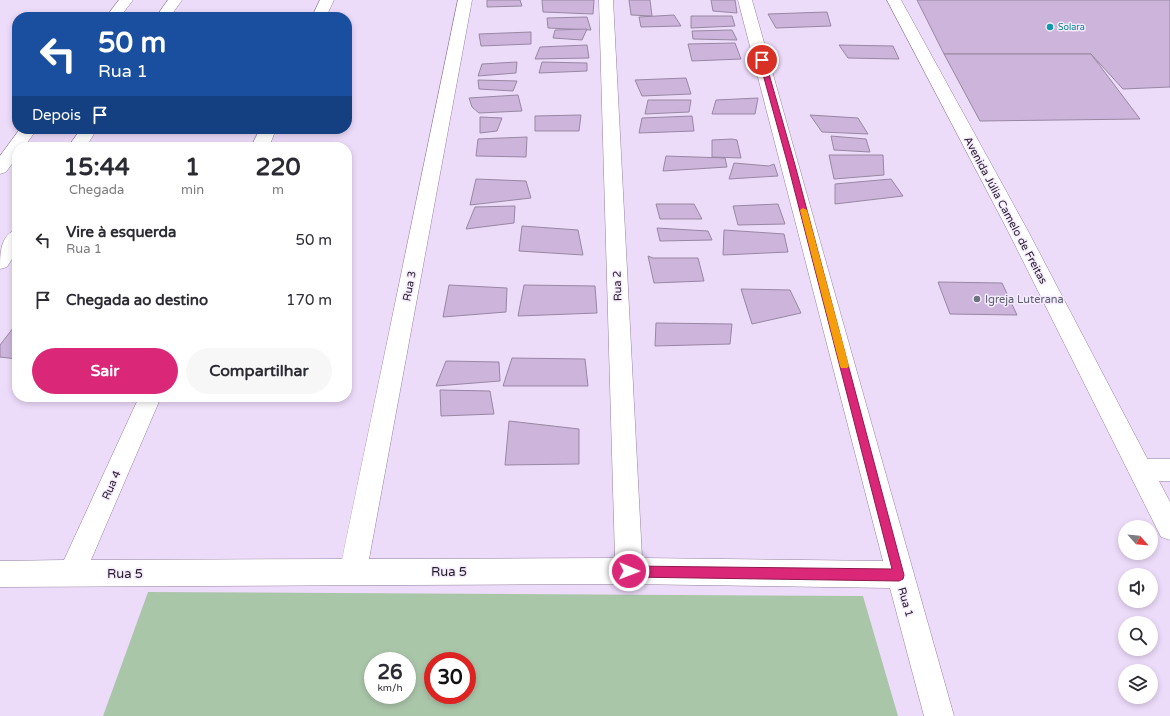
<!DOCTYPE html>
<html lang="pt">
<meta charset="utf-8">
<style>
body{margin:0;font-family:"Varela Round",sans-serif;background:#f7f7f7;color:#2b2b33;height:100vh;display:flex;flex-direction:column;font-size:15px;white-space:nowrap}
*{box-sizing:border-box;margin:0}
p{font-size:13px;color:#7c7c81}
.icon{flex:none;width:22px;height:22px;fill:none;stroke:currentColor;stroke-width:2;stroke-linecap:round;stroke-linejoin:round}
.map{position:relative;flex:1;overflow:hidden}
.drawer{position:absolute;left:12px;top:142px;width:340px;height:260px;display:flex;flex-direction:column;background:#fff;border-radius:16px;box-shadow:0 2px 6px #0003}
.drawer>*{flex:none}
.top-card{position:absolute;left:12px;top:12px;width:340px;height:122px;border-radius:16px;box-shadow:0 2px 6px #0003;background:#1a4fa0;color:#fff;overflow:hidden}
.needle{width:26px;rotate:117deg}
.controls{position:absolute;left:1118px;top:520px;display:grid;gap:8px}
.controls a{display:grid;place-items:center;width:40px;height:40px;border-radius:50%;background:#fff;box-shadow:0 2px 6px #0003;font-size:20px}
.speed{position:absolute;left:364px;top:652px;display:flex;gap:8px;font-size:20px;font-weight:700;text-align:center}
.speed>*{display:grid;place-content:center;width:52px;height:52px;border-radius:50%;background:#fff;box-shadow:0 2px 6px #0003;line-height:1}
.speed small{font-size:10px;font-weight:400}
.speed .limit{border:6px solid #d22;background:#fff;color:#111}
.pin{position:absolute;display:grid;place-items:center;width:34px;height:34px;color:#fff;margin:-17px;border:2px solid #fff;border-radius:50%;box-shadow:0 1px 4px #0007}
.me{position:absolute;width:44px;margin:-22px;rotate:91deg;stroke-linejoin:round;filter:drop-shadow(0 0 3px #0008)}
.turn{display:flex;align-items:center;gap:14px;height:84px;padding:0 20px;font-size:18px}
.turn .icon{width:52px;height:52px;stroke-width:2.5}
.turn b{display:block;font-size:28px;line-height:34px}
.then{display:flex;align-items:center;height:38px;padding:0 20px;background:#0003;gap:8px;font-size:15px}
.eta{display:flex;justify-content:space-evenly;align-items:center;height:68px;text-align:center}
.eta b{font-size:24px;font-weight:800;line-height:28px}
.cta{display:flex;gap:8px;margin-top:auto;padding:8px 20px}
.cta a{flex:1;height:46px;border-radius:24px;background:#db2777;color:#fff;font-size:16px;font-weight:800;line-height:46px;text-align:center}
.cta a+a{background:#f7f7f7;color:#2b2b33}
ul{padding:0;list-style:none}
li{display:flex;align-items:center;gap:12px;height:60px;padding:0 20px}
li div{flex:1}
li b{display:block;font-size:15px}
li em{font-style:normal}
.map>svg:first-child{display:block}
.green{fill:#aac6a9;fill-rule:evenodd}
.building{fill:#ccb4db;stroke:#9887a3}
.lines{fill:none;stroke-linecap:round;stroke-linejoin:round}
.street-casing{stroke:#94839f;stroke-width:1}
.secondary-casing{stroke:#94839f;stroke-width:1}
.street{fill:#fff;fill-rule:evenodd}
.secondary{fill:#fff;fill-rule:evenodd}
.route{fill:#db2777;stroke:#8e194d}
.slow{fill:#f59e0b}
.culture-dot{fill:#0f9aa8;stroke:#f6ebfe;stroke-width:1.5}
.worship-dot{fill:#6b7280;stroke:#f6ebfe;stroke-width:1.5}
.labels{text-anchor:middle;stroke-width:3;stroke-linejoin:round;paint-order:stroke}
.far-culture-label{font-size:9px;fill:#0d838f;stroke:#f6ebfe;text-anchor:start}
.street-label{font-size:11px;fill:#27202b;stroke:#f6ebfe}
.worship-label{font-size:11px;fill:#5b616d;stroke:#f6ebfe;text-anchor:start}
.near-street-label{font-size:13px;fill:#27202b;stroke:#f6ebfe}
</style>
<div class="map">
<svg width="1170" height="716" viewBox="0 0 1170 716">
<rect width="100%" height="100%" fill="#eddbfa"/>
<path class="green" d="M148,592L863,596L898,716H103ZM373,661H407V695H373ZM433,661H467V695H433Z"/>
<g class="building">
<path d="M487,0H520L522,6L487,7Z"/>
<path d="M542,0H594L593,14L543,12Z"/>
<path d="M629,0H650L652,16L631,15Z"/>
<path d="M711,0H735L737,13L713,11Z"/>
<path d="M917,0H1170V87L1123,89L1091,54H944Z"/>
<path d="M827,12L831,26L776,28L768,14Z"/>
<path d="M674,15L681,26L641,27L639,17Z"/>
<path d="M691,16H732L735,26L691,28Z"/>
<path d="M587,17L591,30L548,28L547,18Z"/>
<path d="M587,29L582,40L553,38L555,30Z"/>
<path d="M732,30L737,40L693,39L692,31Z"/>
<path d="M531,32V44L481,46L479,34Z"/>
<path d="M735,43L741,59L692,61L688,44Z"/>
<path d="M587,45L589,58L535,59L540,47Z"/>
<path d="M839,45L893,46L899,59L848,58Z"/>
<path d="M944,54H1091L1140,119L980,121Z"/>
<path d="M517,62L516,73L478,76L482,64Z"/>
<path d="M542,62L587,63V71L539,73Z"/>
<path d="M686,78L691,94L642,96L635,80Z"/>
<path d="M478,80L517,81L513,91L479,89Z"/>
<path d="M518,95L522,111L479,113L472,107L469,98Z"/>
<path d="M758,98L755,114H712L716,100Z"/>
<path d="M648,100H691L689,112L645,114Z"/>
<path d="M581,115L579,131H535V116Z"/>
<path d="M810,115L858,118L868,134L822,132Z"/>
<path d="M692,116L694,131L639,133L642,118Z"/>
<path d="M480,117L502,118L497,131L480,133Z"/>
<path d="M831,136L866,139L870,152L834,150Z"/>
<path d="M527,137L526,157L476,156L478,139Z"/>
<path d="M732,139L737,140L741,158L712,157V140Z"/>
<path d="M829,155H883L884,175L834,179Z"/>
<path d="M666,156L725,158L727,167L663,171Z"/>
<path d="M734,163L769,166L774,164L778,176L729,179Z"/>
<path d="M476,179L526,181L531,198L470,205Z"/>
<path d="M891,179L903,196L835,204V184Z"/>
<path d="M656,204H694L702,219H660Z"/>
<path d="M778,204L785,224L738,225L733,206Z"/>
<path d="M515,206L514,223L466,229L475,207Z"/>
<path d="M522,226L578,230L583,255L519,251Z"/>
<path d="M657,228L708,231L712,240L660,241Z"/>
<path d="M724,230L784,234L788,252L723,255Z"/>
<path d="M648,256L653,258H698L704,281L654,283Z"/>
<path d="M938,282L1002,283L1017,315L950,314Z"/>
<path d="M449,285L507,288L506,312L443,317Z"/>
<path d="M524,285L595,286L597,313L518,316Z"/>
<path d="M741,289L790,290L801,313L752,324Z"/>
<path d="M17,323V359L0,357V345Z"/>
<path d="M656,323L732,324L730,344L655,346Z"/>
<path d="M512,358L585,359L588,386H503Z"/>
<path d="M446,361L499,362L500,381L436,386Z"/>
<path d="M440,390L490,391L494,414L441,416Z"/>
<path d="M509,421L579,429V464L505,465Z"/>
</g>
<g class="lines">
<defs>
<g id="street">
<path d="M320,0H334L326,17H312Z"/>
<path d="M458,0H472L369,559L615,558L599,0H613L642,558L883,561L738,0H752L954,716H924L890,588L629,584L0,587V561L64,560L139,397H161L91,560L342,559Z"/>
<path d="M260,129H276L269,147H251Z"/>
<path d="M1141,459H1170V481H1141L1132,478L1129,470L1132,462Z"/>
</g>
<g id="secondary">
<path d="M119,0H133L120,17H106Z"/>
<path d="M168,0H182L170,17H156Z"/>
<path d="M887,0H901L1028,231L1170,502V540L1161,537L1008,231Z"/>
<path d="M20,129H37L24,147H17V157L6,172L0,174V156Z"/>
<path d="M81,129H97L86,147H68Z"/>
<path d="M17,229V251L7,267L0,269C0,253 0,235 17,229Z"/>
</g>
</defs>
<use href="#street" class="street-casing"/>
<use href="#secondary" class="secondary-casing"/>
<use href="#street" class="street"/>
<use href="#secondary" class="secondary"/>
</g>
<path class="route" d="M760,59L765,60L795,165L904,575L903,579L899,581L629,577L625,575L623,571L625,567L629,566L892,569L788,165L759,60Z"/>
<path class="slow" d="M803,208L807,210L849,366L847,368H841L840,366L800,210Z"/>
<circle class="culture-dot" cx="1050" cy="27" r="4"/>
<circle class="worship-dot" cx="977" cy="299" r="4"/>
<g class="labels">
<g class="far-culture-label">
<text x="1058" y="30">Solara</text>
</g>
<g class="street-label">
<text transform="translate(1006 210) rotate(62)" y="4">Avenida Júlia Camelo de Freitas</text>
<text transform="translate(409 286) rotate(-79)" y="4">Rua 3</text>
<text transform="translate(617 286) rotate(-92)" y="4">Rua 2</text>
<text transform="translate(111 485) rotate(-66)" y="4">Rua 4</text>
<text transform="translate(906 602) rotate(74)" y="4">Rua 1</text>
</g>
<g class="worship-label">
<text x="985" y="303">Igreja Luterana</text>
</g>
<g class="near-street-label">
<text x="449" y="576">Rua 5</text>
<text x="125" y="578">Rua 5</text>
</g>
</g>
</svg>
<div class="controls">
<a><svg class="needle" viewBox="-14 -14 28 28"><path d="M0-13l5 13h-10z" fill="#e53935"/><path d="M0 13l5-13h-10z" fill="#7c7c81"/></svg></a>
<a><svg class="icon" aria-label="sound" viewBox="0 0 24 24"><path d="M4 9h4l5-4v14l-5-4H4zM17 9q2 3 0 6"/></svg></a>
<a><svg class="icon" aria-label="search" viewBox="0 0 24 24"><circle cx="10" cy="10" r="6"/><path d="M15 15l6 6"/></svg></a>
<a><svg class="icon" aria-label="layers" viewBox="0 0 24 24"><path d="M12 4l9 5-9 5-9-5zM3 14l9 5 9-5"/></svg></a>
</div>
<div class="speed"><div>26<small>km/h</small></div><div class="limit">30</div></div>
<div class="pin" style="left:762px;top:60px;background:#d93025"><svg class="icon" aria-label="arrive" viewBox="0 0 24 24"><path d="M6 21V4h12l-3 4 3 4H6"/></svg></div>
<svg class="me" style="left:629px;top:571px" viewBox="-20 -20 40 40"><circle r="17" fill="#db2777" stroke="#fff" stroke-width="3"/><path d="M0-11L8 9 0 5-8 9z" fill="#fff"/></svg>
<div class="top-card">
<div class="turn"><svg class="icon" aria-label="left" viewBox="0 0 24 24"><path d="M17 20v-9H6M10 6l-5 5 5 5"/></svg><div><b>50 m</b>Rua 1</div></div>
<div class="then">Depois<svg class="icon" aria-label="arrive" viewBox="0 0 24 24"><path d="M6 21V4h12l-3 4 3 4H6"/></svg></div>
</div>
<section class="drawer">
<div class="eta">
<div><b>15:44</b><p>Chegada</p></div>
<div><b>1</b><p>min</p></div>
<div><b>220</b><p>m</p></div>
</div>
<ul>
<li><svg class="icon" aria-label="left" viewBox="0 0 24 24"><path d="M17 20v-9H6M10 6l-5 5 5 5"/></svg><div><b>Vire à esquerda</b><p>Rua 1</p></div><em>50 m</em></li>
<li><svg class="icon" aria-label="arrive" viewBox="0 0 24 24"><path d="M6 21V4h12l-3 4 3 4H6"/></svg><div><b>Chegada ao destino</b></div><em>170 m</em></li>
</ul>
<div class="cta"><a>Sair</a><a>Compartilhar</a></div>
</section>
</div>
